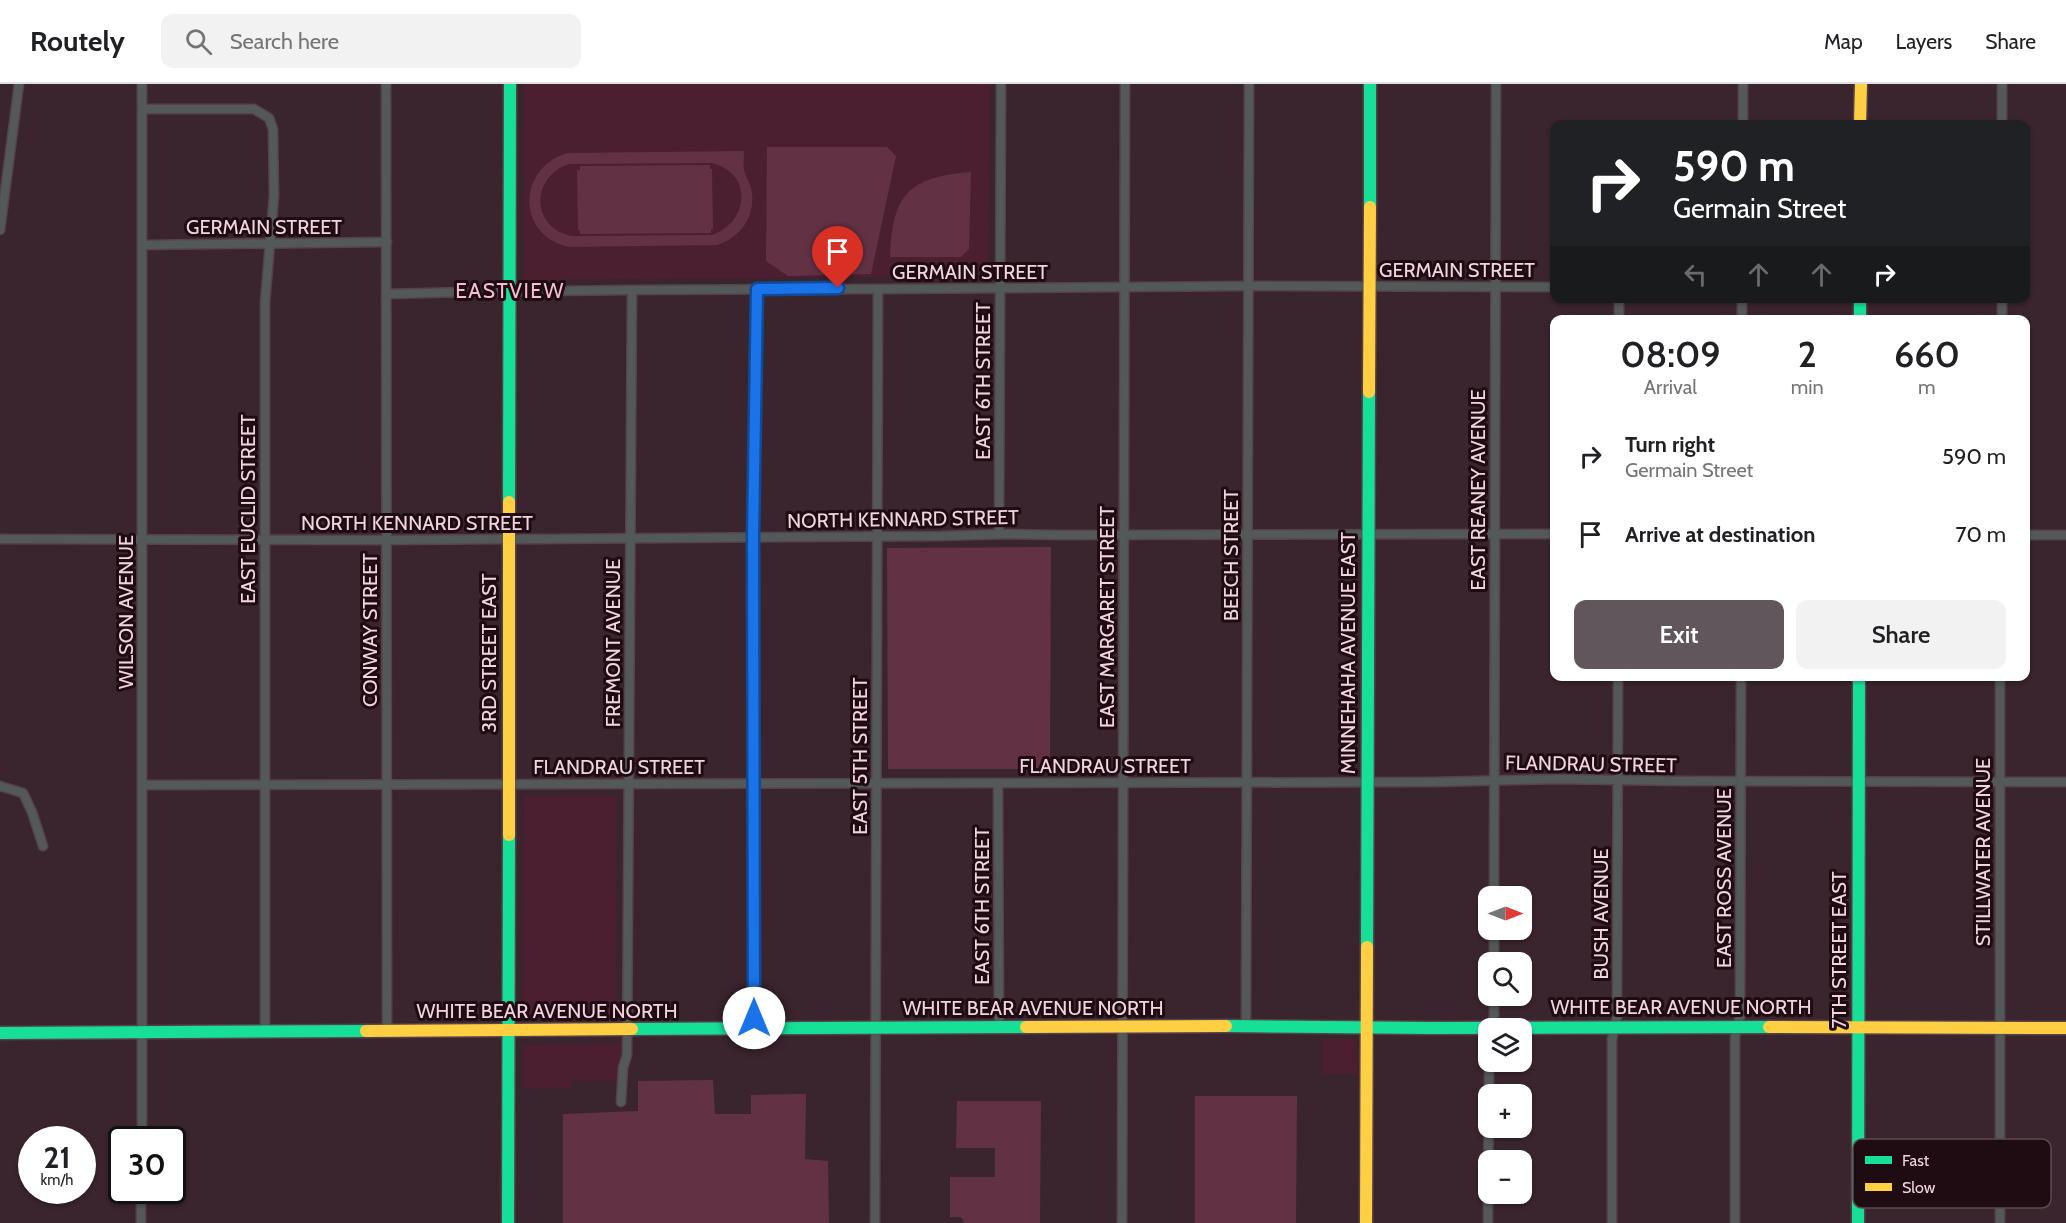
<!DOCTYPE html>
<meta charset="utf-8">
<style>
body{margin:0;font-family:Cabin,sans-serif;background:#f2f2f2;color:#202124;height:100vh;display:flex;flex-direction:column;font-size:22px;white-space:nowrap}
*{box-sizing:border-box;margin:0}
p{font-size:20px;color:#757577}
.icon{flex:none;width:33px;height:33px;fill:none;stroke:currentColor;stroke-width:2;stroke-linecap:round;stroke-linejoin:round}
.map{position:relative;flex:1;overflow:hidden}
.details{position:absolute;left:1550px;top:231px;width:480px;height:366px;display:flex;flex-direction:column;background:#fff;border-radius:12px;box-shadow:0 2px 4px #0004}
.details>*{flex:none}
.hud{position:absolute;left:1550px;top:36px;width:480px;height:183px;border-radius:12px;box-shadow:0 2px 4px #0004;background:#202124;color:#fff;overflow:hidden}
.needle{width:39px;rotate:90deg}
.controls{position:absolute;left:1478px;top:802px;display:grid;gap:12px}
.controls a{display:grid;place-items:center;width:54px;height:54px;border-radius:12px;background:#fff;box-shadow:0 2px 4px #0004;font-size:30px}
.speed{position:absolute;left:18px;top:1042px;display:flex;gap:12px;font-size:30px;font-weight:700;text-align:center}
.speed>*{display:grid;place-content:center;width:78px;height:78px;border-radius:50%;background:#fff;box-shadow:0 2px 4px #0004;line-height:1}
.speed small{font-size:15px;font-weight:400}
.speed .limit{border:3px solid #111;border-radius:9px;background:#fff;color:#111}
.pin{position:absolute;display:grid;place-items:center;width:51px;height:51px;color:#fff;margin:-62px -26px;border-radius:50% 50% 50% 0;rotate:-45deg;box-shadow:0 0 6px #0007}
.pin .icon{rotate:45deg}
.me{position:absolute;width:66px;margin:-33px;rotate:0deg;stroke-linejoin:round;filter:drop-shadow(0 0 4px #0008)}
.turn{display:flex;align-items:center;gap:21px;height:126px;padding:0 24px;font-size:27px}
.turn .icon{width:78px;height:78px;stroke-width:2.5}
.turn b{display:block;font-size:42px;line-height:51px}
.lanes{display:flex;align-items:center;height:57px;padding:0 24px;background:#0003;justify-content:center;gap:30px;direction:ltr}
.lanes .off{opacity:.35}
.eta{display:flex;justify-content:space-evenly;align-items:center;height:102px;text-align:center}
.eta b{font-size:36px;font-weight:600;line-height:42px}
.primary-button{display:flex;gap:12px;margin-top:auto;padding:12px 24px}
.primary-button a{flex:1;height:69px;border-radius:12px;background:#61565b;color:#fff;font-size:24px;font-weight:600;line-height:69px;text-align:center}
.primary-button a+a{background:#f2f2f2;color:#202124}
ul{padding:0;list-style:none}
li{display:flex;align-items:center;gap:18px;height:78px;padding:0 24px}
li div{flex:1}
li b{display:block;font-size:22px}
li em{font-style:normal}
header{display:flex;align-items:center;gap:36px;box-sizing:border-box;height:84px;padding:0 30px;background:#fff;border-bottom:2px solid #e0e0e0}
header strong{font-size:28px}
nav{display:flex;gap:33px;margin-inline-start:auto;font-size:21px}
.search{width:420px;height:54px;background:#f2f2f2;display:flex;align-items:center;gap:15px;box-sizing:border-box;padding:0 21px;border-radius:12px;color:#757577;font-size:22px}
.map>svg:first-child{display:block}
.built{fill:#4b1e30}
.green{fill:#623244;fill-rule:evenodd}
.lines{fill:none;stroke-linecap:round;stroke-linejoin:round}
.street-casing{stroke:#56424a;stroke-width:11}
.fast-casing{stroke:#56424a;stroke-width:15}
.slow-casing{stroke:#56424a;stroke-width:15}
.street{stroke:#535959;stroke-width:8}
.fast{stroke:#16e098;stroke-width:12}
.slow{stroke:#ffcf43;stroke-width:12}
.route-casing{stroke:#114b97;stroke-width:15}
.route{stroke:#1a73e8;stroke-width:10}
.labels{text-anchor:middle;stroke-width:6;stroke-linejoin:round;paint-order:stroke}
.street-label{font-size:20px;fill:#f1d4dd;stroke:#1f0c13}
.neighbourhood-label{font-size:21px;letter-spacing:1.5px;fill:#f5bdd0;stroke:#1f0c13}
.key{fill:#1f0c13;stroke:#5e4850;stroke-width:1.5}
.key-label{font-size:16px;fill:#f1d4dd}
</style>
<header>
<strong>Routely</strong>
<div class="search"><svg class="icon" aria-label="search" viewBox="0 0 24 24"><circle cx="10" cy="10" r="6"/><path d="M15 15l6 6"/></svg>Search here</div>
<nav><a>Map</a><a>Layers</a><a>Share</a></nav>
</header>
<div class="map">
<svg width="2066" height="1139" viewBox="0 0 2066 1139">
<rect width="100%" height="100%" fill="#3a242d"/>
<g class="built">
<path d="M524,0H990L989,192L524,196Z"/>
<path d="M616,711V933L523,932L524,712Z"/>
<path d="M1323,955H1354L1357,958V990H1323Z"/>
<path d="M622,959V996L571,997V1004L524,1005V961Z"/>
</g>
<g class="green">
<path d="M767,63H887L896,72L871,190L788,192L766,177Z"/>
<path d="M744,67C744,73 743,81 744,86C746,94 751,100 752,109C755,133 740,154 717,161L570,163C517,153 516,85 567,69ZM711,79C753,88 750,138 712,151L572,152C531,144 530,93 569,80Z"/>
<path d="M710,81V85H712L713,145H711V149L580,150V146H578L577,86H580V82Z"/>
<path d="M971,88L969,165L961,173H890C892,111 908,93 971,88Z"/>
<path d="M1051,463L1050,685H888L887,464Z"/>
<path d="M713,996L715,1030H751V1011L806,1010L805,1075L828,1077L829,1139H563V1030L638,1027V997Z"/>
<path d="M1195,1012H1297L1296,1139H1195Z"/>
<path d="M957,1017H1041L1040,1139H964L961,1133H950V1093H995V1064H956Z"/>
</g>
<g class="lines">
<defs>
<g id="street">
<path d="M386,0L387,948"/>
<path d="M142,25H254L269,34L273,45L274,112L265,219V948"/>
<path d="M1743,40V0"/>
<path d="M2002,40V0"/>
<path d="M0,146L19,0"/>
<path d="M142,161L387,158"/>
<path d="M387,210C551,206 715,205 880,205C1003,205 1126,202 1249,202C1351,202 1452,203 1554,203"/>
<path d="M1619,236V214"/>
<path d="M1742,236V214"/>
<path d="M2002,236V214"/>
<path d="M999,450L1001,0"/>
<path d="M2025,451H2066"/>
<path d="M0,455L387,456L941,452L1008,450L1059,451L1554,450"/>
<path d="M2000,592V1139"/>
<path d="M998,699L999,945"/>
<path d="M143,701L1433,698L1557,695L1680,697L2066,698"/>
<path d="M0,702L23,709L32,728L43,762"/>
<path d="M1494,813L1496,0"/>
<path d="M1494,879V846"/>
<path d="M1246,942L1249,0"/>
<path d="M754,944L753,453L757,205"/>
<path d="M1491,945L1494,932V912"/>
<path d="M1489,1011V978"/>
<path d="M621,1018L623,984L627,971L632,207"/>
<path d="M142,1056V0"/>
<path d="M1488,1077L1489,1044"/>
<path d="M141,1139V1107"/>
<path d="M875,1139L878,205"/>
<path d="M1122,1139L1125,0"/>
<path d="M1488,1139V1110"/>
<path d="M1612,1139V955L1617,933L1618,592"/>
<path d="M1735,1139V953L1740,933L1741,592"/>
</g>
<g id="fast">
<path d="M1370,123V0"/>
<path d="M1860,214V236"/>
<path d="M509,418L510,0"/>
<path d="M1367,863L1369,308"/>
<path d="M1226,942L1431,944L1769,943"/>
<path d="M632,945L1026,943"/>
<path d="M0,949L366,947"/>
<path d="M508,1139L509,751"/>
<path d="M1858,1139L1859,592"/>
</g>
<g id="slow">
<path d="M1860,40L1861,0"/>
<path d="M1369,308L1370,123"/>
<path d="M509,751V418"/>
<path d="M1026,943L1226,942"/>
<path d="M1769,943L2066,944"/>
<path d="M366,947L632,945"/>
<path d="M1366,1139L1367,863"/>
</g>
</defs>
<use href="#street" class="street-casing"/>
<use href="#fast" class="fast-casing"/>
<use href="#slow" class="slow-casing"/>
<use href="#street" class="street"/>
<use href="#fast" class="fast"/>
<use href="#slow" class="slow"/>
</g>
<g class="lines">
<defs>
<path id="route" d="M754,934L753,453L757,205L838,204"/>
</defs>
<use href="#route" class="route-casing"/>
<use href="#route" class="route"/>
</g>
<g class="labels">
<g class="street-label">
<text x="264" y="150">GERMAIN STREET</text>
<text x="1457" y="193">GERMAIN STREET</text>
<text x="970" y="195">GERMAIN STREET</text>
<text transform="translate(983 297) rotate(-90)" y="7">EAST 6TH STREET</text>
<text transform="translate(1478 406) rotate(-90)" y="7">EAST REANEY AVENUE</text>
<text transform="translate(248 425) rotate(-90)" y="7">EAST EUCLID STREET</text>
<text transform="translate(903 435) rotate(-1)" y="7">NORTH KENNARD STREET</text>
<text x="417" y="446">NORTH KENNARD STREET</text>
<text transform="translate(1231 471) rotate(-90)" y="7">BEECH STREET</text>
<text transform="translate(126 528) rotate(-90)" y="7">WILSON AVENUE</text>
<text transform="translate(1107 533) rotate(-90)" y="7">EAST MARGARET STREET</text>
<text transform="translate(370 546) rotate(-90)" y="7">CONWAY STREET</text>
<text transform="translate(613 559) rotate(-90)" y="7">FREMONT AVENUE</text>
<text transform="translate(489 569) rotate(-90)" y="7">3RD STREET EAST</text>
<text transform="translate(1348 569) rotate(-90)" y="7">MINNEHAHA AVENUE EAST</text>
<text transform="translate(860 672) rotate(-90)" y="7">EAST 5TH STREET</text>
<text transform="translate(1591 680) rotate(1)" y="7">FLANDRAU STREET</text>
<text x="1105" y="689">FLANDRAU STREET</text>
<text x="619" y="690">FLANDRAU STREET</text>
<text transform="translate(1983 768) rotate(-90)" y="7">STILLWATER AVENUE</text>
<text transform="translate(1724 794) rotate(-90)" y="7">EAST ROSS AVENUE</text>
<text transform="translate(982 822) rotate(-90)" y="7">EAST 6TH STREET</text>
<text transform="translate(1601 830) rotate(-90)" y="7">BUSH AVENUE</text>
<text transform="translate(1839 866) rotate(-90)" y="7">7TH STREET EAST</text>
<text x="1681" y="930">WHITE BEAR AVENUE NORTH</text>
<text x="1033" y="931">WHITE BEAR AVENUE NORTH</text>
<text x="547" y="934">WHITE BEAR AVENUE NORTH</text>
</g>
<g class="neighbourhood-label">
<text x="510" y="214">EASTVIEW</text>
</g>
</g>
<rect x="1853" y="1055" width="198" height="69" rx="9" class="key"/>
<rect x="1865" y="1072" width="27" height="8" fill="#16e098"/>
<rect x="1865" y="1099" width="27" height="8" fill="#ffcf43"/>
<g class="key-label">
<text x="1902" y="1082">Fast</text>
<text x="1902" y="1109">Slow</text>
</g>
</svg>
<div class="controls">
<a><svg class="needle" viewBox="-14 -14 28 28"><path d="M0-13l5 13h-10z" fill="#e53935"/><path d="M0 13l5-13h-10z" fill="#757577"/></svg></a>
<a><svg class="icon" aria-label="search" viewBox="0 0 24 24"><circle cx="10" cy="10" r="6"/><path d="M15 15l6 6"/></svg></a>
<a><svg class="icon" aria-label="layers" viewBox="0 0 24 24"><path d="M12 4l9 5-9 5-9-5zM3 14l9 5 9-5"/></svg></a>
<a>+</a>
<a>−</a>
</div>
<div class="speed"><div>21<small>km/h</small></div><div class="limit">30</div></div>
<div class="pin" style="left:838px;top:204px;background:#d93025"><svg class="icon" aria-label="arrive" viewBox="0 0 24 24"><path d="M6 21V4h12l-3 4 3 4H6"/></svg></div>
<svg class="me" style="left:754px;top:934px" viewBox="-20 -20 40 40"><circle r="19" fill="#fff"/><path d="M0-13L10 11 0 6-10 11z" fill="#1a73e8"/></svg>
<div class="hud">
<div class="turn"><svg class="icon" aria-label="right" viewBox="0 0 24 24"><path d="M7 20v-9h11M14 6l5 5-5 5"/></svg><div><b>590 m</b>Germain Street</div></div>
<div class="lanes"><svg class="icon off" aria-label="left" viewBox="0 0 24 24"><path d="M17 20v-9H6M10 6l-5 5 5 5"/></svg><svg class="icon off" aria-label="ahead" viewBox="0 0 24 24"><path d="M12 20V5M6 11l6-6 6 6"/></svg><svg class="icon off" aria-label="ahead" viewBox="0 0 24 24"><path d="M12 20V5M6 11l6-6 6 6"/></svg><svg class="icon" aria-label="right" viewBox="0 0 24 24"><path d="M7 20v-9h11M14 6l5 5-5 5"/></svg></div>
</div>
<section class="details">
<div class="eta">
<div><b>08:09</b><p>Arrival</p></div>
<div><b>2</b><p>min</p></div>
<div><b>660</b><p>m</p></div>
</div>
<ul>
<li><svg class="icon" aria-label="right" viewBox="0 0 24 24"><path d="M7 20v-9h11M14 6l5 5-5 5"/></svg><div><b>Turn right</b><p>Germain Street</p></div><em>590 m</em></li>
<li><svg class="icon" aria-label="arrive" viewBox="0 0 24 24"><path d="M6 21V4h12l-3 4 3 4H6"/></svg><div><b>Arrive at destination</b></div><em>70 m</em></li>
</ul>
<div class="primary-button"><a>Exit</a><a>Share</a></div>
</section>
</div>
